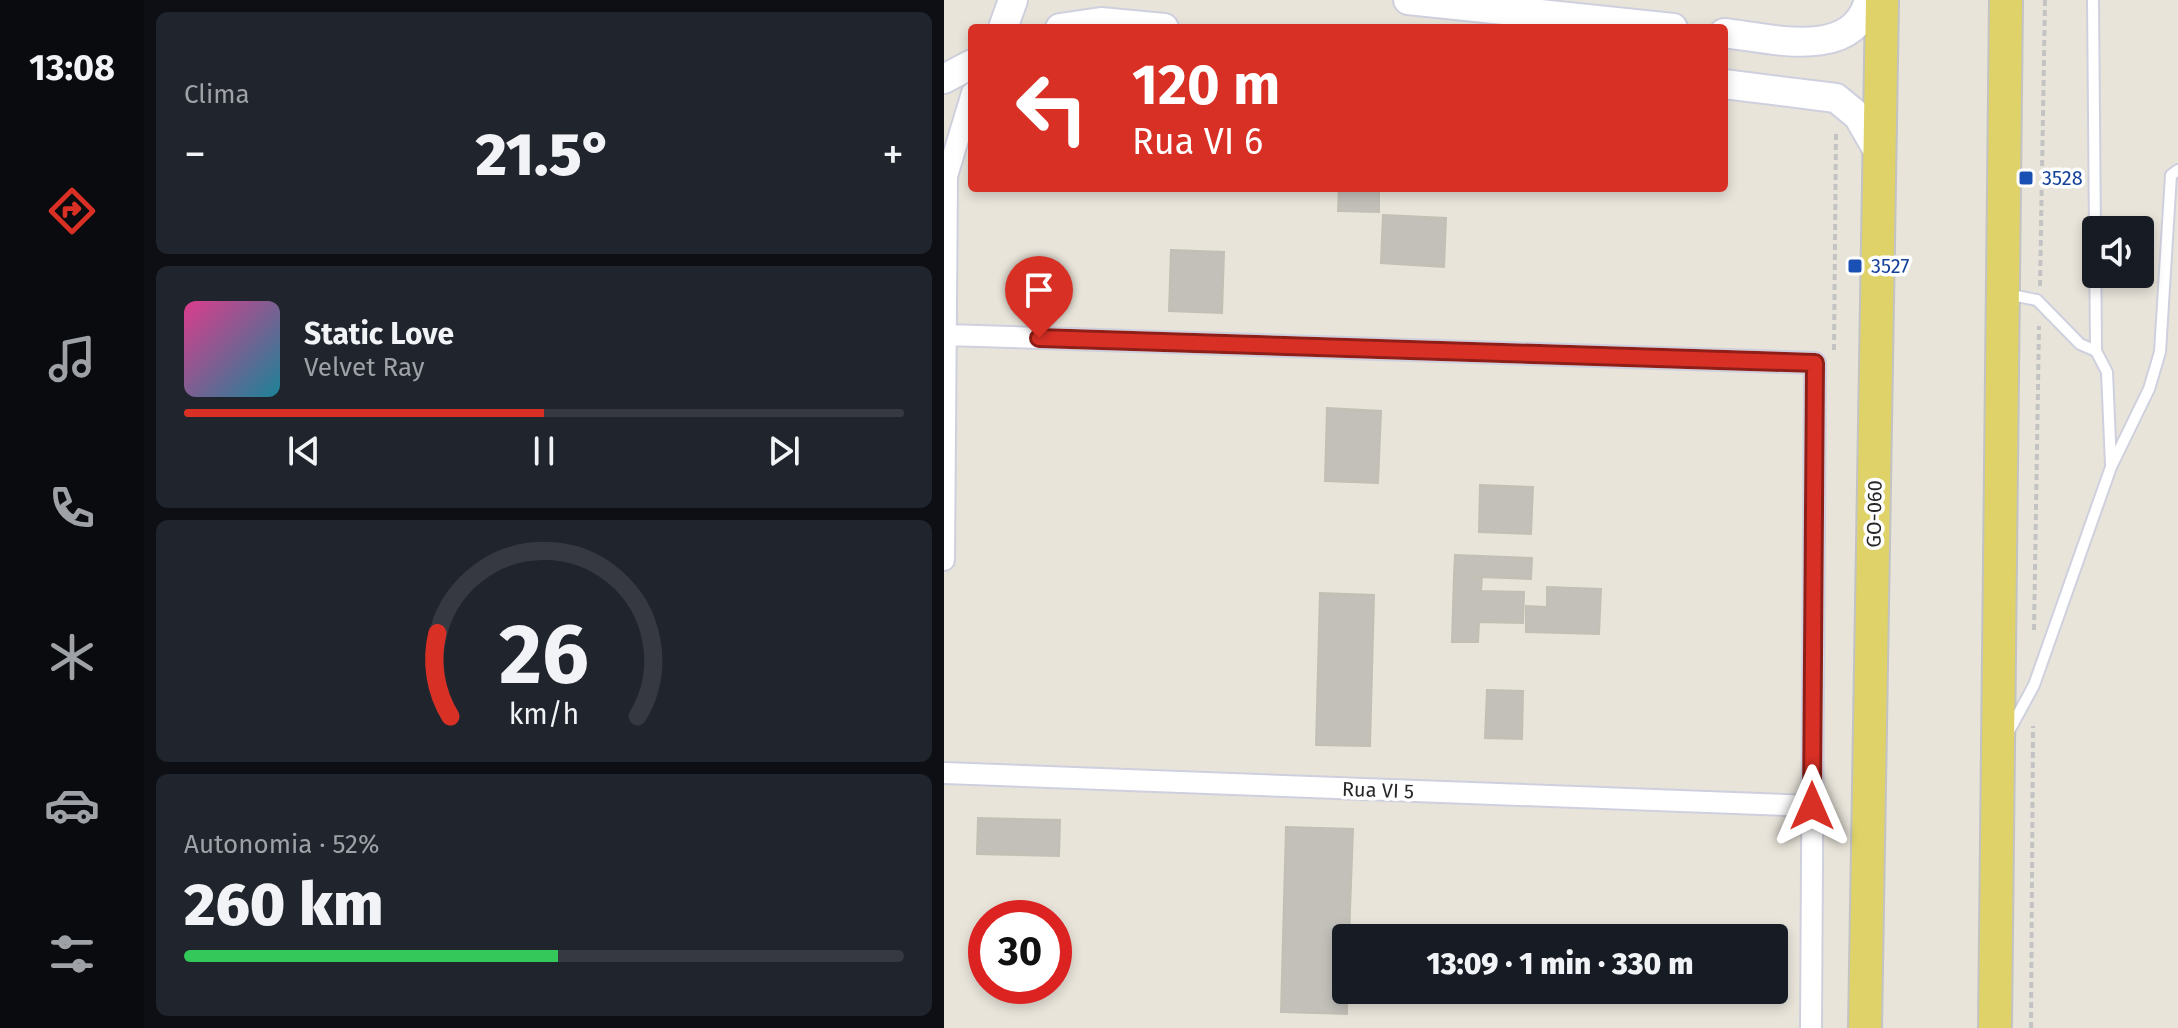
<!DOCTYPE html>
<html lang="pt">
<head>
<meta charset="utf-8">
<style>
	:root { --surface:#171b24; --page:#20242c; --text:#f1f3f6; --muted:#9ea1a6; --line:#363941; --accent:#d93025 }
	body { margin:0; font-family:"Fira Sans",sans-serif; background:var(--page); color:var(--text); height:100vh; display:flex; flex-direction:column; font-size:30px; white-space:nowrap }
	* { box-sizing:border-box; margin:0 }
	p { font-size:26px; color:var(--muted) }
	.icon { flex:none; width:44px; height:44px; fill:none; stroke:currentColor; stroke-width:2; stroke-linecap:round; stroke-linejoin:round }
	.map { position:relative; flex:1; overflow:hidden }
	.drawer { display:flex; flex-direction:column; gap:12px; padding:12px; background:#0d0f14; width:800px }
	.drawer>* { flex:none }
	.guide { position:absolute; left:24px; top:24px; width:760px; height:168px; border-radius:8px; box-shadow:0 4px 12px #0003; background:#d93025; color:#fff; overflow:hidden }
	.buttons { position:absolute; left:1138px; top:216px; display:grid; gap:16px }
	.buttons a { display:grid; place-items:center; width:72px; height:72px; border-radius:8px; background:var(--surface); box-shadow:0 4px 12px #0003; font-size:40px }
	.speed { position:absolute; left:24px; top:900px; display:flex; gap:16px; font-size:40px; font-weight:700; text-align:center }
	.speed>* { display:grid; place-content:center; width:104px; height:104px; border-radius:50%; background:var(--surface); box-shadow:0 4px 12px #0003; line-height:1 }
	.speed .limit { border:12px solid #d22; background:#fff; color:#111 }
	.pin { position:absolute; display:grid; place-items:center; width:68px; height:68px; color:#fff; margin:-82px -34px; border-radius:50% 50% 50% 0; rotate:-45deg; box-shadow:0 0 8px #0007 }
	.pin .icon { rotate:45deg }
	.me { position:absolute; width:88px; margin:-44px; rotate:0deg; stroke-linejoin:round; filter:drop-shadow(0 0 6px #0008) }
	.turn { display:flex; align-items:center; gap:28px; height:168px; padding:0 32px; font-size:36px }
	.turn .icon { width:104px; height:104px; stroke-width:2.5 }
	.turn b { display:block; font-size:56px; line-height:68px }
	.big { font-size:60px; font-weight:800; line-height:1.1 }
	.drawer .card { flex:1; display:flex; flex-direction:column; justify-content:center; gap:12px; min-width:0; padding:0 28px; border-radius:12px; background:var(--page) }
	.drawer .dial { align-items:center; gap:0 }
	.dial svg { height:208px; overflow:visible; fill:none; stroke:var(--line); stroke-width:7; stroke-linecap:round; text-anchor:middle }
	.dial text { fill:var(--text); stroke:none }
	.song { display:flex; align-items:center; gap:24px }
	.cover { width:96px; height:96px; border-radius:12px; background:linear-gradient(135deg,hsl(330 70% 55%),hsl(190 70% 35%)) }
	.played { height:8px; border-radius:4px; background:linear-gradient(90deg,var(--accent) 50%,var(--line) 50%) }
	.keys { display:flex; justify-content:space-around; direction:ltr }
	.heat { display:flex; justify-content:space-between; align-items:center; font-size:44px; direction:ltr }
	.charge { height:12px; border-radius:6px; background:linear-gradient(90deg,#34c759 52%,var(--line) 0) }
	.trip { position:absolute; left:388px; top:924px; width:456px; height:80px; border-radius:8px; background:var(--surface); box-shadow:0 4px 12px #0003; font-weight:800; line-height:80px; text-align:center }
	main { display:flex; flex:1; min-height:0 }
	.tabs { display:flex; flex-direction:column; width:144px; justify-content:space-around; align-items:center; background:#090b0e; color:var(--muted) }
	.tabs .icon { width:56px; height:56px }
	.tabs .current { color:var(--accent) }
	.tabs b { font-size:36px; color:var(--text) }
	.map>svg:first-child { display:block }
	.building { fill:#c3c0ba; stroke:#c2bfb4; stroke-width:2 }
	.lines { fill:none; stroke-linecap:round; stroke-linejoin:round }
	.service-casing { stroke:#cfd0de; stroke-width:14 }
	.minor-casing { stroke:#cfd0de; stroke-width:24 }
	.secondary-casing { stroke:#cfd0de; stroke-width:32 }
	.primary-casing { stroke:#c3c3c3; stroke-width:36 }
	.path { stroke:#c3c3c3; stroke-width:4; stroke-dasharray:6 4; stroke-linecap:butt }
	.service { stroke:#fff; stroke-width:10 }
	.minor { stroke:#fff; stroke-width:20 }
	.secondary { stroke:#fff; stroke-width:28 }
	.primary { stroke:#ded269; stroke-width:32 }
	.route-casing { stroke:#8d1f18; stroke-width:20 }
	.route { stroke:#d93025; stroke-width:14 }
	.transit-dot { fill:#1a4fb4; stroke:#fff; stroke-width:3 }
	.labels { text-anchor:middle; stroke-width:7; stroke-linejoin:round; paint-order:stroke }
	.transit-label { font-size:20px; fill:#164399; stroke:#fff; text-anchor:start }
	.street-label { font-size:20px; fill:#272727; stroke:#fff }
</style>
</head>
<body>
<main>
<nav class="tabs">
<b>13:08</b>
<svg class="icon current" aria-label="directions" viewBox="0 0 24 24"><path d="M12 3l9 9-9 9-9-9zM9 14v-3h6M13 9l2 2-2 2"/></svg>
<svg class="icon" aria-label="music" viewBox="0 0 24 24"><path d="M9 18V5l10-2v13"/><circle cx="6" cy="18" r="3"/><circle cx="16" cy="16" r="3"/></svg>
<svg class="icon" aria-label="phone" viewBox="0 0 24 24"><path d="M5 4h4l2 5-3 2q2 4 5 5l2-3 5 2v4C11 20 4 13 5 4z"/></svg>
<svg class="icon" aria-label="climate" viewBox="0 0 24 24"><path d="M12 3v18M4 7l16 10M4 17L20 7"/></svg>
<svg class="icon" aria-label="car" viewBox="0 0 24 24"><path d="M5 17H2v-5l4-1 3-4h7l3 4 3 1v5h-3M9 17h6M6 11h13"/><circle cx="7" cy="17" r="2"/><circle cx="17" cy="17" r="2"/></svg>
<svg class="icon" aria-label="filters" viewBox="0 0 24 24"><path d="M4 7h16M4 17h16"/><circle cx="9" cy="7" r="2"/><circle cx="15" cy="17" r="2"/></svg>
</nav>
<section class="drawer">
<div class="card"><p>Clima</p>
<div class="heat"><a>−</a><b class="big">21.5°</b><a>+</a></div>
</div>
<div class="card">
<div class="song"><i class="cover"></i><div><b>Static Love</b><p>Velvet Ray</p></div></div>
<div class="played"></div>
<div class="keys"><svg class="icon" aria-label="previous" viewBox="0 0 24 24"><path d="M18 5L8 12l10 7zM5 5v14"/></svg><svg class="icon" aria-label="pause" viewBox="0 0 24 24"><path d="M8 5v14M16 5v14"/></svg><svg class="icon" aria-label="next" viewBox="0 0 24 24"><path d="M6 5l10 7-10 7zM19 5v14"/></svg></div>
</div>
<div class="card dial"><svg viewBox="0 0 100 80">
<path d="M14 69A42 42 0 1 1 86 69"/>
<path d="M14 69A42 42 0 0 1 9 37" stroke="#d93025"/>
<text x="50" y="56" font-size="32" font-weight="700">26</text>
<text x="50" y="72" font-size="11">km/h</text>
</svg></div>
<div class="card"><p>Autonomia · 52%</p><b class="big">260 km</b><div class="charge"></div></div>
</section>
<div class="map">
<svg width="1234" height="1028" viewBox="0 0 1234 1028">
	<rect width="100%" height="100%" fill="#e8e4da"/>
	<path class="building" d="M395,188H435V212L394,211Z
		M439,215L502,218L500,267L437,263Z
		M227,250L280,252L278,313L225,311Z
		M383,408L437,411L434,483L381,481Z
		M536,485L589,487L587,534L535,532Z
		M511,555L588,558L587,579L510,576Z
		M510,576L538,577L537,591L580,592L579,623L535,622L534,642H508Z
		M603,587L657,589L655,634L582,632V606L603,607Z
		M376,593L430,595L426,746L372,745Z
		M543,690L579,691L578,739L541,738Z
		M34,818L116,820L115,856L33,854Z
		M342,827L409,829L405,938H402L403,1014L337,1012Z"/>
	<g class="lines">
		<g class="service-casing">
			<path id="service" d="M1149,0L1152,351L1163,372L1167,465
				M1062,294L1093,300L1136,344L1152,351
				M1064,733L1090,685L1167,467L1205,389L1216,352L1227,175L1234,170"/>
		</g>
		<g class="minor-casing">
			<path id="minor" d="M2,335L871,363L867,1028
				M0,560L3,176L28,93
				M0,773L868,806"/>
		</g>
		<g class="secondary-casing">
			<path id="secondary" d="M464,0L729,28
				M59,28L69,0
				M116,28L157,22L220,28
				M780,33C826,38 909,62 925,0
				M0,79L28,64
				M780,84L892,98L914,116L936,154"/>
		</g>
		<g class="primary-casing">
			<path id="primary" d="M921,1028L938,0
				M1051,1028L1062,0"/>
		</g>
		<path class="path" d="M1096,286L1101,0
			M890,350L892,130
			M1090,630L1095,326
			M1087,1028L1089,726"/>
		<use href="#service" class="service"/>
		<use href="#minor" class="minor"/>
		<use href="#secondary" class="secondary"/>
		<use href="#primary" class="primary"/>
	</g>
	<g class="lines">
		<g class="route-casing">
			<path id="route" d="M95,338L871,363L868,806"/>
		</g>
		<use href="#route" class="route"/>
	</g>
	<g class="transit-dot">
		<rect x="1074" y="170" width="16" height="16" rx="4"/>
		<rect x="903" y="258" width="16" height="16" rx="4"/>
	</g>
	<g class="labels">
		<g class="transit-label">
			<text x="1098" y="185">3528</text>
			<text x="927" y="273">3527</text>
		</g>
		<g class="street-label">
			<text transform="translate(930 514) rotate(-89)" y="7">GO-060</text>
			<text transform="translate(434 790) rotate(2)" y="7">Rua VI 5</text>
		</g>
	</g>
</svg>
<div class="buttons">
<a><svg class="icon" aria-label="sound" viewBox="0 0 24 24"><path d="M4 9h4l5-4v14l-5-4H4zM17 9q2 3 0 6"/></svg></a>
</div>
<div class="speed"><div class="limit">30</div></div>
<div class="pin" style="left:95px;top:338px;background:#d93025"><svg class="icon" aria-label="arrive" viewBox="0 0 24 24"><path d="M6 21V4h12l-3 4 3 4H6"/></svg></div>
<svg class="me" style="left:868px;top:806px" viewBox="-20 -20 40 40"><path d="M0-17L14 15 0 8-14 15z" fill="#d93025" stroke="#fff" stroke-width="4"/></svg>
<div class="trip">13:09 · 1 min · 330 m</div>
<div class="guide">
<div class="turn"><svg class="icon" aria-label="left" viewBox="0 0 24 24"><path d="M17 20v-9H6M10 6l-5 5 5 5"/></svg><div><b>120 m</b>Rua VI 6</div></div>
</div>
</div>
</main>
</body>
</html>
